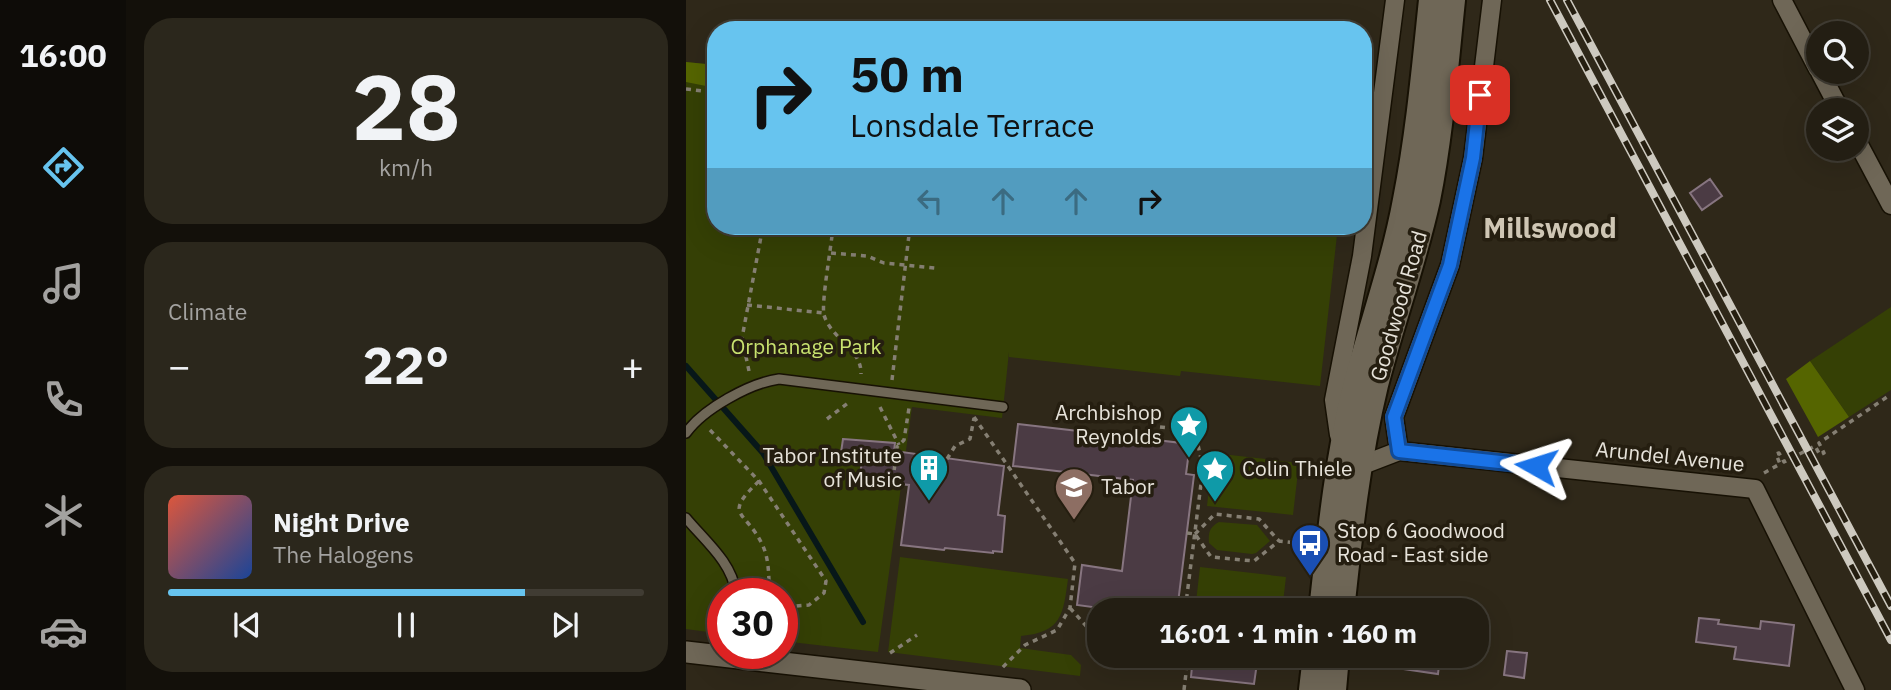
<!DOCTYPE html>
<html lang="en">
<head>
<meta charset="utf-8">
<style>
	:root { --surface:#231e13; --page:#2b271c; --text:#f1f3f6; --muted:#a3a2a0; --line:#403c33; --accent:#67c4ef }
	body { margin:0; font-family:"IBM Plex Sans",sans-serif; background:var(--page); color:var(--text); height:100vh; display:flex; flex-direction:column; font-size:26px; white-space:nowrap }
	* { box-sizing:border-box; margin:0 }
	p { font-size:23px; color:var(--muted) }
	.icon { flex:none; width:38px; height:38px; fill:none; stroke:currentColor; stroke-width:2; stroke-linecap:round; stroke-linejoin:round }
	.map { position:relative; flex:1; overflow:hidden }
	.details { display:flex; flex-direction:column; gap:18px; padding:18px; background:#13100a; width:560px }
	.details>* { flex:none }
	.hud { position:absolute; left:21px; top:21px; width:665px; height:214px; border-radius:28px; box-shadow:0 7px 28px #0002,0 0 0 2px var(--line); background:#67c4ef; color:#111; overflow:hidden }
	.fabs { position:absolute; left:1120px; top:21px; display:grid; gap:14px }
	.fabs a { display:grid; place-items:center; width:63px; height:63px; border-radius:50%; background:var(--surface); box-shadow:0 7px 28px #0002,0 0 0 2px var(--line); font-size:35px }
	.speed { position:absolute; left:21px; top:578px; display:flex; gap:14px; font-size:35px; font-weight:700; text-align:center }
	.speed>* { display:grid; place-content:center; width:91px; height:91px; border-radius:50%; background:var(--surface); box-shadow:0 7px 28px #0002,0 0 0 2px var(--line); line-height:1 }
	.speed .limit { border:10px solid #d22; background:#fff; color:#111 }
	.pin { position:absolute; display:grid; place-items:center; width:60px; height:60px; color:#fff; margin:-30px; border-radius:14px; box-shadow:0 4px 10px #0006 }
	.me { position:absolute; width:77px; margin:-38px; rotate:276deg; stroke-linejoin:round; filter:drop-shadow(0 0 5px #0008) }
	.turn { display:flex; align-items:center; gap:24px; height:147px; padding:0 28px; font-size:32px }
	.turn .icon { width:91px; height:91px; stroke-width:2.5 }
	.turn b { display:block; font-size:49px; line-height:60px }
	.lanes { display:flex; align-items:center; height:66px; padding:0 28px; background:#0003; justify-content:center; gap:35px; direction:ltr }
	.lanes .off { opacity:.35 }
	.big { font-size:52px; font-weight:700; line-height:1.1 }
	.details .card { flex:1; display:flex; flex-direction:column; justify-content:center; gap:10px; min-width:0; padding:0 24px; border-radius:28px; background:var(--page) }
	.details .dial { align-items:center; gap:0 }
	.dial b { font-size:91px; line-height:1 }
	.song { display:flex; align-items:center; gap:21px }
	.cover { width:84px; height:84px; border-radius:10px; background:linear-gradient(135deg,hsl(10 70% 55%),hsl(220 70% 35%)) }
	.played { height:7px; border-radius:4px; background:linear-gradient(90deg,var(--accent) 75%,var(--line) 75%) }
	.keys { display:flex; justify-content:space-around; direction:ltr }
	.heat { display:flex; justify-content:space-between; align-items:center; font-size:38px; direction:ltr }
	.trip { position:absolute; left:401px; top:598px; width:402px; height:70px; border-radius:28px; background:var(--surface); box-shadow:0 7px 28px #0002,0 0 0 2px var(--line); font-weight:700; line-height:70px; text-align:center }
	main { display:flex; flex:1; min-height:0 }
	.dock { display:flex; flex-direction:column; width:126px; justify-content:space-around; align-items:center; background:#0e0c08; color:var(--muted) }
	.dock .icon { width:49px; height:49px }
	.dock .current { color:var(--accent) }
	.dock b { font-size:32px; color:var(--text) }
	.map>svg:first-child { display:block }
	.green { fill:#354005 }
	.forest { fill:#556500 }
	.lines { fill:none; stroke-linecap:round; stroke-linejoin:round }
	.stream { stroke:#071719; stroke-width:6 }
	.building { fill:#4b3b44; stroke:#877580; stroke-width:2 }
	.service-casing { stroke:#171104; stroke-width:12 }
	.minor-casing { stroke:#171104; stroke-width:21 }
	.tertiary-casing { stroke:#171104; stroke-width:24 }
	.secondary-casing { stroke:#171104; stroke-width:28 }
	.path { stroke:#857f73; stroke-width:3.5; stroke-dasharray:5 5; stroke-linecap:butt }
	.service { stroke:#6f6757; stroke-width:9 }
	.minor { stroke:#6f6757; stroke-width:18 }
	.tertiary { stroke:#6f6757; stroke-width:21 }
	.secondary { stroke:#6f6757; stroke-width:24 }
	.rail-casing { stroke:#cdc9bf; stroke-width:8 }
	.rail { stroke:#251e10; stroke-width:5; stroke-dasharray:16; stroke-linecap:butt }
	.route-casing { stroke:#114b97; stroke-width:18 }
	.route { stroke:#1a73e8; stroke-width:12 }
	.labels { text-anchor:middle; stroke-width:7; stroke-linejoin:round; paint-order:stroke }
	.street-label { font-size:21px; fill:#e7e3da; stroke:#251e10 }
	.park-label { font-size:21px; fill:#c8e26f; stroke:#251e10 }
	.poi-label { font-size:21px; fill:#e7e3da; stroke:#251e10; text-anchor:start }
	.district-label { font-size:28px; font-weight:bold; fill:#cfc6b4; stroke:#251e10 }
</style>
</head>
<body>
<main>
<nav class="dock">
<b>16:00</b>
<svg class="icon current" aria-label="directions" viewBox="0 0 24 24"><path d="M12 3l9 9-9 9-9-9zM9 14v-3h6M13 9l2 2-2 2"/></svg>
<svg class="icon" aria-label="music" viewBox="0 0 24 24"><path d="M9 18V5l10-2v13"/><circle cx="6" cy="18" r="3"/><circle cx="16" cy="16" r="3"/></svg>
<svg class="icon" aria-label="phone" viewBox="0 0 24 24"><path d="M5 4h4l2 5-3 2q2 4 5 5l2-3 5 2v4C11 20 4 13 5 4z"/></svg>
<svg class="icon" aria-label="climate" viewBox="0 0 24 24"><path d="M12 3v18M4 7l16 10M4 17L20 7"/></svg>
<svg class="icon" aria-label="car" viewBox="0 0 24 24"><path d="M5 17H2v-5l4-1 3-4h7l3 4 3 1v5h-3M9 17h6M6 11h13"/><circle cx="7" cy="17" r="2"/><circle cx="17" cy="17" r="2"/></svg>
</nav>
<section class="details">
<div class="card dial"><b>28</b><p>km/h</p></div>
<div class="card"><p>Climate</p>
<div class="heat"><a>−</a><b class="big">22°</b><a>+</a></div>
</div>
<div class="card">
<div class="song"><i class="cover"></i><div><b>Night Drive</b><p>The Halogens</p></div></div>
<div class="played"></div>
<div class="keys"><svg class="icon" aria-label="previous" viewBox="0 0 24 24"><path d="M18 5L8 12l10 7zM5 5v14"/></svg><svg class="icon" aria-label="pause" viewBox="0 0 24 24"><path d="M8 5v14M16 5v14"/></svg><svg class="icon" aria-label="next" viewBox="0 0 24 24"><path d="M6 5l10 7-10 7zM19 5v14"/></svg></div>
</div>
</section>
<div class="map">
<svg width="1205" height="690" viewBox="0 0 1205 690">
	<rect width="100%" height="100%" fill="#2f2819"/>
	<path class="green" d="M0,62L30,65V226H652L634,386L495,371L494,376L323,357V352L316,418L226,407L192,652L96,641V593H37V634L0,629Z
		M1205,307V390L1163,417L1124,361Z
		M527,453L613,463L607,515L521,506Z
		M533,522L571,525L584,541L570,553L566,554L531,550L523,543C522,532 524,527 533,522Z
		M214,557L382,579C377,615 376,632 335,636L334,648L385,655L395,665L394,676L202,652Z
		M514,567L600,577L596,611H509Z"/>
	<path class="forest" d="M0,62L30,65V88L0,82Z
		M1124,361L1163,417L1132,437L1100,379Z"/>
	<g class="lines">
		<path class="stream" d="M0,366L77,453L177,622"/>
	</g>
	<path class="building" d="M1024,179L1036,196L1016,210L1004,193Z
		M332,424L504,444L500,474L508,475L491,611H436L391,605L396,565L436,571L447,480L327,466Z
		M157,439L209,443L208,451L318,466L312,515L319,516L316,552L307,551V553L259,548L258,550L215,545L223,485L173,480L176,462L154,459Z
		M1013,618L1033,620L1032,624L1074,629L1075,621L1108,625L1103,666L1048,659L1050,647L1010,642Z
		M821,651L841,653L838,678L818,675Z
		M507,656H572L568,684L505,677Z
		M704,656H754L752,674L703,667Z"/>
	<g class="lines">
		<g class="service-casing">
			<path id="service" d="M0,433C17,409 64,383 93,379L317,407
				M0,518C19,541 46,562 50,593"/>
		</g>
		<g class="minor-casing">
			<path id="minor" d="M1096,0L1132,69
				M1134,72L1154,110
				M1171,141L1205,205
				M653,435L648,400L676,256L709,0
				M713,451L708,417L764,265L787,158L806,0
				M674,466L713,451L1069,489L1169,690"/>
		</g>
		<g class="tertiary-casing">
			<path id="tertiary" d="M0,652L334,690"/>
		</g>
		<g class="secondary-casing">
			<path id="secondary" d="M635,611C643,539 650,465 667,395C683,330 707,266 719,200C732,134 738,67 745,0
				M656,611C664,535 672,459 690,385C706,323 728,263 742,200C755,135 760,67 767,0
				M625,690L629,656
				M648,690L651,656"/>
		</g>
		<path class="path" d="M0,89L17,91L30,97
			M147,226C146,243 135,302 138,315C145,339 176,349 175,374
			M145,253L181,256L198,263L249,268
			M61,305L138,313
			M63,371L56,338L77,226
			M206,380L224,226
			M194,407L213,445
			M288,417L389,563L384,608L371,630L339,645L316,668
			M141,419L162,403
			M474,427L509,431L517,468L499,611
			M24,430L73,481L140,581L138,593L123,605L96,607
			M261,459L269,446L284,439L288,418
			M1078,473L1094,464L1090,454L1093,453L1098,462L1129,446L1134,455L1138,453L1133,443L1204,395
			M207,480L211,447L218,440L223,408
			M73,481C36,517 59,509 76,544C84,560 82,577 84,593
			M501,533L509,534L525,557L568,561L593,541L619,544
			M509,534L529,514L573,519L593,541
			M384,608L401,627L413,629
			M204,653L231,635
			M498,690L502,656"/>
		<use href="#service" class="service"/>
		<use href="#minor" class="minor"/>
		<use href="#tertiary" class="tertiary"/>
		<use href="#secondary" class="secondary"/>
		<g class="rail-casing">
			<path id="rail" d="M864,0L1205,640
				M881,0L1205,606"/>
		</g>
		<use href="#rail" class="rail"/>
	</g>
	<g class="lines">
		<g class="route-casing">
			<path id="route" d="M794,95L787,158L764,265L708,417L713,451L850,466"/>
		</g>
		<use href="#route" class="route"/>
	</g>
	<defs>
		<g id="sight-pin" transform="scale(2.0125)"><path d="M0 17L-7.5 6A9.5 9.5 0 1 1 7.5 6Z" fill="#0f9aa8" stroke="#251e10"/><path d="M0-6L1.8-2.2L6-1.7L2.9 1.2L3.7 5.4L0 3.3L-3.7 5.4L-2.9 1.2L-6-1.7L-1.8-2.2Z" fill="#fff"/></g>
		<g id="building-pin" transform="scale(2.0125)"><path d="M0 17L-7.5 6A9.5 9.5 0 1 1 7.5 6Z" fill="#0f9aa8" stroke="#251e10"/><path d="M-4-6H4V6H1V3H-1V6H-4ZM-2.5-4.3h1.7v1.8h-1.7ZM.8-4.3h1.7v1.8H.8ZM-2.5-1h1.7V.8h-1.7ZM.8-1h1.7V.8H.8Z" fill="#fff"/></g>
		<g id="university-pin" transform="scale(2.0125)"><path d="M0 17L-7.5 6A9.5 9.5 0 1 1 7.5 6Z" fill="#8d6e63" stroke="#251e10"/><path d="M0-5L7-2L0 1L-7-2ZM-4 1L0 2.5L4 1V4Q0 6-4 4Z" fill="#fff"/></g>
		<g id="bus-pin" transform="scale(2.0125)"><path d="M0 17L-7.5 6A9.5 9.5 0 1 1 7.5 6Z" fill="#1a4fb4" stroke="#251e10"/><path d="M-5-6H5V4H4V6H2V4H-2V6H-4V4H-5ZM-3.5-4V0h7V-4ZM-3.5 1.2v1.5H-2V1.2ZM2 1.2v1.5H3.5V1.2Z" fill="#fff"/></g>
	</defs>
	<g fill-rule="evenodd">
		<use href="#sight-pin" x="503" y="425"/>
		<use href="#building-pin" x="243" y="468"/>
		<use href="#sight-pin" x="529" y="469"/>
		<use href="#university-pin" x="388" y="487"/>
		<use href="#bus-pin" x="624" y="543"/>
	</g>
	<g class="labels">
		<g class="street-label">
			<text transform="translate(713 306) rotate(-74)" y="7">Goodwood Road</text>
			<text transform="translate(984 457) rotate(6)" y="7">Arundel Avenue</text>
		</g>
		<g class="park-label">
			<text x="120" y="354">Orphanage Park</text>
		</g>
		<g class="poi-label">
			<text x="476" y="420" text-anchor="end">Archbishop<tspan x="476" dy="24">Reynolds</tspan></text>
			<text x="216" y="463" text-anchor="end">Tabor Institute<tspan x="216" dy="24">of Music</tspan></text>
			<text x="556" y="476">Colin Thiele</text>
			<text x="415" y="494">Tabor</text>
			<text x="651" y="538">Stop 6 Goodwood<tspan x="651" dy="24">Road - East side</tspan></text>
		</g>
		<g class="district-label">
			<text x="864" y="238">Millswood</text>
		</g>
	</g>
</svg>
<div class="fabs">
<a><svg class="icon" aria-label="search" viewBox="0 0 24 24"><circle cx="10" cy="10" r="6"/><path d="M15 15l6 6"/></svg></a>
<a><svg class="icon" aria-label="layers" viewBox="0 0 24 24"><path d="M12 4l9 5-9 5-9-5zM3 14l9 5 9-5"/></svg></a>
</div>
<div class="speed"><div class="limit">30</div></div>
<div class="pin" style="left:794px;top:95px;background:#d93025"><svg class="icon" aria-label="arrive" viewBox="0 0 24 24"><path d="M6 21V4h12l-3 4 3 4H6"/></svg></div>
<svg class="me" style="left:850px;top:466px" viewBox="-20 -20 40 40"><path d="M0-17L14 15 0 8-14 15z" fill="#1a73e8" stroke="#fff" stroke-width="4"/></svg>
<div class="trip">16:01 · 1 min · 160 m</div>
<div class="hud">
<div class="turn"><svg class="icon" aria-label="right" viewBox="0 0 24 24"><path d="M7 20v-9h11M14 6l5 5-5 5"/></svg><div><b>50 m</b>Lonsdale Terrace</div></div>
<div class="lanes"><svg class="icon off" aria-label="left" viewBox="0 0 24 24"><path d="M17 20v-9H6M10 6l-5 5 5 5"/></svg><svg class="icon off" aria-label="ahead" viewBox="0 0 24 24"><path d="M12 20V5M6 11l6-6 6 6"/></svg><svg class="icon off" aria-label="ahead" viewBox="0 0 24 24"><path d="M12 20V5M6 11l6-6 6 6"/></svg><svg class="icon" aria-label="right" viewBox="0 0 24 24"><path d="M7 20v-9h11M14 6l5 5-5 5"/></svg></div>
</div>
</div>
</main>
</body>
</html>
